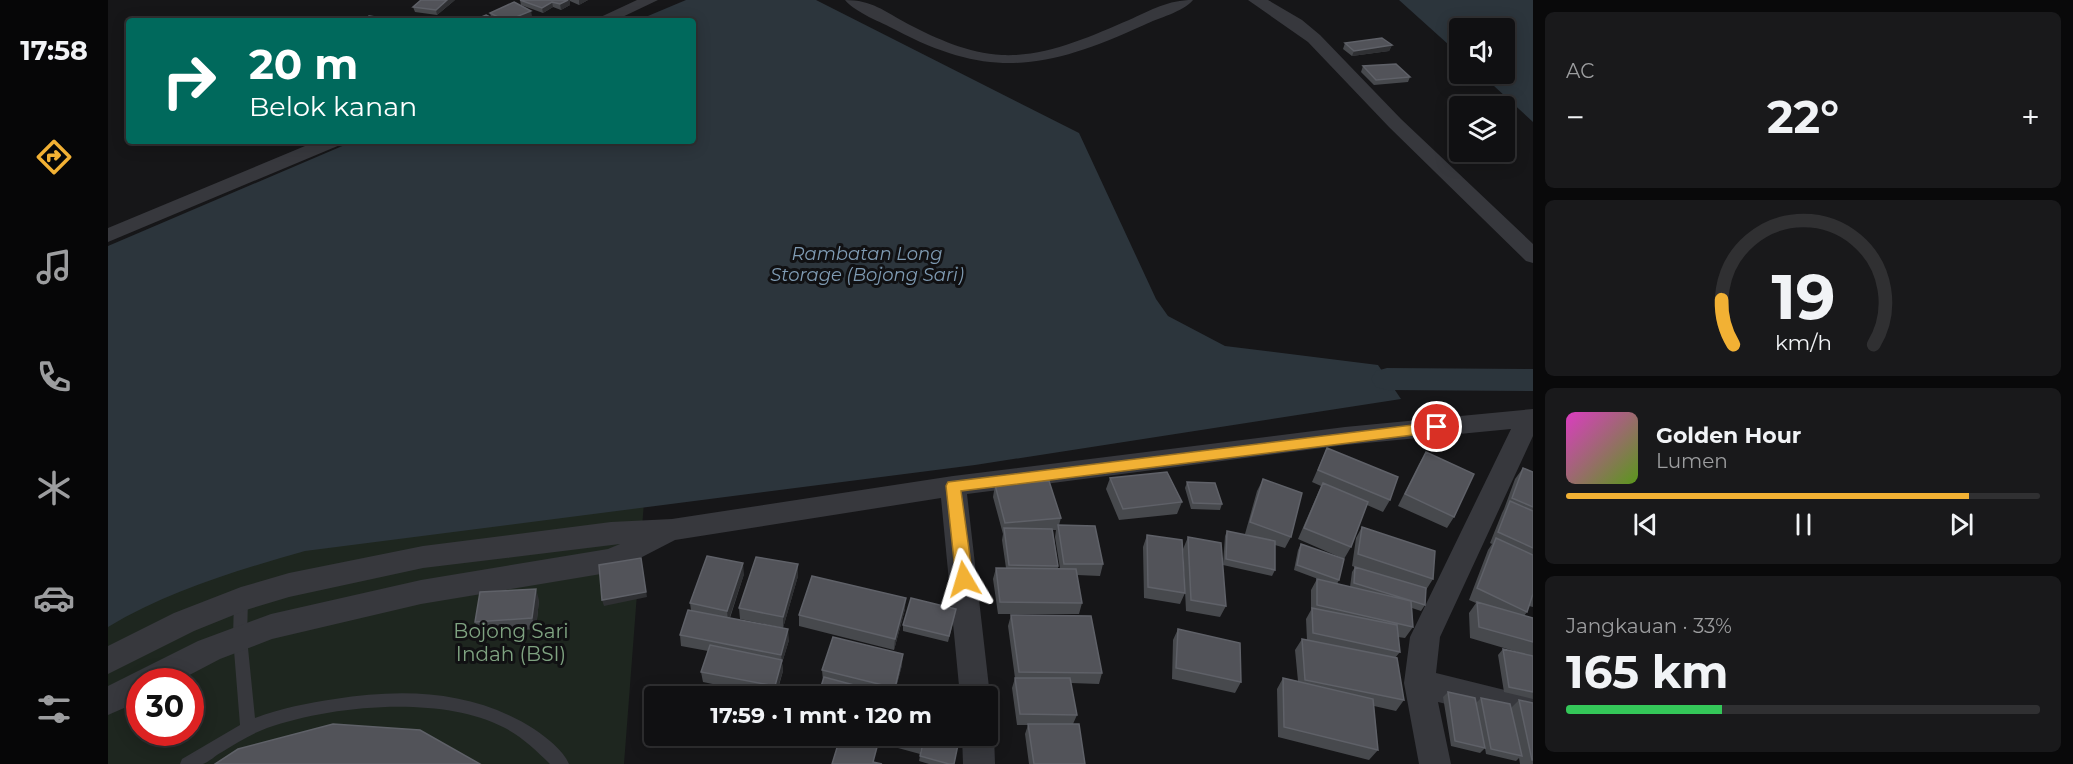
<!DOCTYPE html>
<html lang="id">
<head>
<meta charset="utf-8">
<style>
	:root { --surface:#101012; --page:#19191b; --text:#f1f3f6; --muted:#9c9d9f; --line:#303032; --accent:#f2b134 }
	body { margin:0; font-family:Montserrat,sans-serif; background:var(--page); color:var(--text); height:100vh; display:flex; flex-direction:column; font-size:22px; white-space:nowrap }
	* { box-sizing:border-box; margin:0 }
	p { font-size:20px; color:var(--muted) }
	.icon { flex:none; width:33px; height:33px; fill:none; stroke:currentColor; stroke-width:2; stroke-linecap:round; stroke-linejoin:round }
	.map { position:relative; flex:1; overflow:hidden }
	.sheet { display:flex; flex-direction:column; gap:12px; padding:12px; background:#09090a; width:540px }
	.sheet>* { flex:none }
	.hud { position:absolute; left:18px; top:18px; width:570px; height:126px; border-radius:6px; box-shadow:0 3px 15px #0003,0 0 0 2px var(--line); background:#00695c; color:#fff; overflow:hidden }
	.controls { position:absolute; left:1341px; top:18px; display:grid; gap:12px }
	.controls a { display:grid; place-items:center; width:66px; height:66px; border-radius:6px; background:var(--surface); box-shadow:0 3px 15px #0003,0 0 0 2px var(--line); font-size:30px }
	.speed { position:absolute; left:18px; top:668px; display:flex; gap:12px; font-size:30px; font-weight:700; text-align:center }
	.speed>* { display:grid; place-content:center; width:78px; height:78px; border-radius:50%; background:var(--surface); box-shadow:0 3px 15px #0003,0 0 0 2px var(--line); line-height:1 }
	.speed .limit { border:9px solid #d22; background:#fff; color:#111 }
	.pin { position:absolute; display:grid; place-items:center; width:51px; height:51px; color:#fff; margin:-26px; border:3px solid #fff; border-radius:50%; box-shadow:0 2px 6px #0007 }
	.me { position:absolute; width:66px; margin:-33px; rotate:353deg; stroke-linejoin:round; filter:drop-shadow(0 0 4px #0008) }
	.turn { display:flex; align-items:center; gap:21px; height:126px; padding:0 24px; font-size:27px }
	.turn .icon { width:78px; height:78px; stroke-width:2.5 }
	.turn b { display:block; font-size:42px; line-height:51px }
	.big { font-size:45px; font-weight:700; line-height:1.1 }
	.sheet .widget { flex:1; display:flex; flex-direction:column; justify-content:center; gap:9px; min-width:0; padding:0 21px; border-radius:9px; background:var(--page) }
	.sheet .dial { align-items:center; gap:0 }
	.dial svg { height:156px; overflow:visible; fill:none; stroke:var(--line); stroke-width:7; stroke-linecap:round; text-anchor:middle }
	.dial text { fill:var(--text); stroke:none }
	.song { display:flex; align-items:center; gap:18px }
	.cover { width:72px; height:72px; border-radius:9px; background:linear-gradient(135deg,hsl(310 70% 55%),hsl(90 70% 35%)) }
	.played { height:6px; border-radius:3px; background:linear-gradient(90deg,var(--accent) 85%,var(--line) 85%) }
	.keys { display:flex; justify-content:space-around; direction:ltr }
	.heat { display:flex; justify-content:space-between; align-items:center; font-size:33px; direction:ltr }
	.charge { height:9px; border-radius:4px; background:linear-gradient(90deg,#34c759 33%,var(--line) 0) }
	.trip { position:absolute; left:536px; top:686px; width:354px; height:60px; border-radius:6px; background:var(--surface); box-shadow:0 3px 15px #0003,0 0 0 2px var(--line); font-weight:700; line-height:60px; text-align:center }
	main { display:flex; flex:1; min-height:0 }
	.tabs { display:flex; flex-direction:column; width:108px; justify-content:space-around; align-items:center; background:#060607; color:var(--muted) }
	.tabs .icon { width:42px; height:42px }
	.tabs .current { color:var(--accent) }
	.tabs b { font-size:27px; color:var(--text) }
	.map>svg:first-child { display:block }
	.green { fill:#1e261f; fill-rule:evenodd }
	.water { fill:#2c353c }
	.lines { fill:none; stroke-linecap:round; stroke-linejoin:round }
	.canal { fill:#2c353c; fill-rule:evenodd }
	.lane { fill:#37383d; fill-rule:evenodd }
	.street { fill:#37383d; fill-rule:evenodd }
	.wall { fill:#47494d; fill-rule:evenodd }
	.shaded-wall { fill:#2f3033 }
	.building { fill:#525359; stroke:#5f6168; stroke-width:1.5 }
	.route { fill:#f2b134; stroke:#9d7322; stroke-width:1.5 }
	.labels { text-anchor:middle; stroke-width:6; stroke-linejoin:round; paint-order:stroke }
	.water-label { font-size:18px; font-style:italic; fill:#7f9bb3; stroke:#111113 }
	.near-park-label { font-size:20px; fill:#7fa381; stroke:#111113 }
</style>
</head>
<body>
<main>
<nav class="tabs">
<b>17:58</b>
<svg class="icon current" aria-label="directions" viewBox="0 0 24 24"><path d="M12 3l9 9-9 9-9-9zM9 14v-3h6M13 9l2 2-2 2"/></svg>
<svg class="icon" aria-label="music" viewBox="0 0 24 24"><path d="M9 18V5l10-2v13"/><circle cx="6" cy="18" r="3"/><circle cx="16" cy="16" r="3"/></svg>
<svg class="icon" aria-label="phone" viewBox="0 0 24 24"><path d="M5 4h4l2 5-3 2q2 4 5 5l2-3 5 2v4C11 20 4 13 5 4z"/></svg>
<svg class="icon" aria-label="climate" viewBox="0 0 24 24"><path d="M12 3v18M4 7l16 10M4 17L20 7"/></svg>
<svg class="icon" aria-label="car" viewBox="0 0 24 24"><path d="M5 17H2v-5l4-1 3-4h7l3 4 3 1v5h-3M9 17h6M6 11h13"/><circle cx="7" cy="17" r="2"/><circle cx="17" cy="17" r="2"/></svg>
<svg class="icon" aria-label="filters" viewBox="0 0 24 24"><path d="M4 7h16M4 17h16"/><circle cx="9" cy="7" r="2"/><circle cx="15" cy="17" r="2"/></svg>
</nav>
<div class="map">
<svg width="1425" height="764" viewBox="0 0 1425 764">
	<rect width="100%" height="100%" fill="#161618"/>
	<path class="green" d="M536,502L516,764H0V619L108,574L191,550ZM32,681H82V732H32Z"/>
	<path class="water" d="M578,0H708L971,133L1048,299L1060,316L1117,346L1270,365L1293,399L867,465L197,551C130,570 60,591 0,627V246L246,141H585V21H528Z
		M1291,0H1425V122L1373,74H1396V28H1352L1351,54Z"/>
	<g class="lines">
		<path class="canal" d="M1279,368L1425,369V391L1279,390L1268,387L1263,379L1268,371Z"/>
		<path class="lane" d="M133,593L138,595L140,599L139,638L147,718C173,708 200,703 227,699C296,688 365,690 426,729C438,737 455,750 461,764H442C428,750 413,736 395,727C333,695 224,705 159,728C143,734 128,743 114,752C108,755 101,762 95,764C88,764 79,764 72,764L74,759L132,725L125,638L126,599L128,595Z"/>
		<path class="street" d="M529,0H550L506,21H484Z
			M737,0C764,0 776,11 800,24C829,39 860,53 894,55C938,57 981,37 1021,20C1043,10 1060,0 1085,0C1075,12 1050,18 1036,25C941,68 884,81 788,30C773,22 748,13 737,0Z
			M1140,0H1160L1194,20L1212,35L1293,119L1425,244V263L1418,261L1281,127L1200,42Z
			M209,141H234L232,145L0,242V228Z
			M1425,409V436L1332,637L1328,673L1425,697V725L1330,702L1343,764H1311L1296,683L1302,637L1403,429L1237,445L859,494L882,696L879,704V696H852L833,498L567,540L505,572L313,604L164,639L112,659L70,681H32V701L0,715V686L90,641L163,614L313,580L500,549L512,544L315,568L181,597L138,610L86,631L0,674V646L66,613L133,587L181,573L315,546L503,522L564,519L845,476L1237,427Z
			M879,724L886,735L887,764H855L854,735H879Z"/>
	</g>
	<path class="wall" d="M347,0L329,15L307,12L305,7Z
		M412,0H480L471,5L462,1V5L453,10L445,7L435,13L413,5Z
		M382,13L424,16L412,21H364L383,17Z
		M1237,43L1284,45L1281,51L1244,56L1235,49Z
		M1255,66L1302,77L1300,82L1266,85L1253,72Z
		M1219,448L1282,500L1275,512L1259,505L1243,547L1236,559L1190,539L1213,486L1204,482Z
		M1318,452L1346,517L1339,528L1290,506L1311,464Z
		M1415,468L1425,472V607L1421,606L1419,612L1416,616L1425,618V699L1396,692L1390,655L1395,649L1423,656L1362,638L1361,613L1368,603L1361,600L1380,550L1384,544L1382,543L1394,513L1396,509L1407,479Z
		M1002,478L1074,502L1069,514L1011,520L998,489Z
		M1155,479L1183,537L1177,548L1167,545V570L1164,576L1115,565L1117,536L1119,531L1143,536L1137,534L1149,491Z
		M1079,482L1114,504L1112,510L1083,509L1077,488Z
		M887,485L953,518L951,525L995,564L992,576L969,575L974,603L971,614H890L885,579L888,568H898L894,540L895,534L885,497ZM945,530H948L947,537L952,568H950V566Z
		M1254,527L1325,579L1318,590L1317,605L1313,611L1304,608L1305,627L1297,638L1290,637L1292,652L1287,658L1296,700L1288,711L1266,706L1270,750L1261,760L1170,737L1169,689L1175,678L1190,681L1187,650L1194,639L1199,640L1198,619L1203,610V590L1209,579H1210L1186,570L1190,550L1193,544L1231,580L1229,584L1242,587L1244,572L1247,567L1244,566L1248,538Z
		M1039,535L1077,593L1072,604L1036,598L1035,547Z
		M1080,537L1118,606L1112,617L1078,611L1075,549Z
		M636,574L622,618L681,640L674,663L675,671L668,696H662L595,682L593,672L600,651L573,646L572,635L583,610L582,603Z
		M690,576L675,628L632,619L631,608Z
		M431,600L428,629L371,633L367,622Z
		M797,609L786,650L691,626V615Z
		M847,615L840,642L795,631V625Z
		M903,615L994,673L991,684L963,683L969,715L965,724L977,764H921L917,734L920,725H909L904,688L907,678L900,626Z
		M1070,629L1133,682L1127,693L1064,679L1065,640Z
		M794,665L786,695L768,694L761,693V696H710L715,681L714,670Z
		M1340,692L1368,703L1373,698L1403,708L1411,700L1425,703V764H1412L1411,758L1408,761L1378,754L1377,748L1372,753L1343,746L1335,697Z
		M741,735H751L750,738Z
		M757,735H816L812,754L757,739Z
		M812,756L846,764H821L811,761Z"/>
	<path class="shaded-wall" d="M339,0H347L329,15L328,10Z
		M460,0H462V5L453,10L452,4Z
		M471,0H480L471,5Z
		M444,2L445,7L435,13L434,8Z
		M423,11L424,16L412,21H398Z
		M1284,45L1281,51L1244,56L1246,51Z
		M534,563L539,597L496,606L494,600Z
		M635,563L636,574L620,622L619,611Z
		M690,564V576L675,628V617Z
		M428,589L431,600L428,629L424,618Z
		M798,598L797,609L786,650L787,639Z
		M680,629L681,640L674,663L675,671L667,696V686L674,662L673,655Z
		M795,654L794,665L786,696L787,688Z"/>
	<path class="building" d="M313,0H339L328,10L305,7Z
		M412,0H460L452,4L444,2L434,8Z
		M406,2L423,11L398,21L382,13Z
		M378,15L390,21H364Z
		M261,16L281,19L279,21H254Z
		M285,18L304,21H281Z
		M1274,38L1284,45L1246,51L1237,43Z
		M1288,64L1302,77L1268,80L1255,66Z
		M1219,448L1290,477L1282,500L1210,470Z
		M1318,452L1366,474L1346,517L1297,494Z
		M1415,468L1425,472V507L1404,498Z
		M1059,472L1074,502L1015,509L1002,478Z
		M1155,479L1194,493L1183,537L1142,522Z
		M941,481L953,518L897,523L887,485Z
		M1079,482L1107,483L1114,504L1085,503Z
		M1215,483L1260,502L1243,547L1196,528Z
		M1402,501L1425,511V548L1390,532Z
		M950,525L987,526L995,564H956Z
		M1254,527L1327,551L1325,579L1250,554Z
		M896,528L944,529L950,566L901,565Z
		M1119,531L1167,541V570L1118,559Z
		M1039,535L1074,540L1077,593L1040,587Z
		M1080,537L1113,543L1118,606L1083,600Z
		M1388,538L1425,555V594L1419,612L1369,588Z
		M1193,544L1236,559L1231,580L1189,565Z
		M599,556L635,563L619,611L582,603Z
		M648,557L690,564L675,617L631,608Z
		M533,558L538,592L494,600L491,565Z
		M1247,567L1318,588L1317,605L1246,583Z
		M888,568L968,569L974,603L892,602Z
		M704,576L798,598L787,639L691,615Z
		M1209,579L1303,601L1305,627L1209,605Z
		M428,589L424,618L367,622L372,592Z
		M803,598L848,609L841,636L795,625Z
		M1369,602L1425,618V642L1371,627Z
		M1204,608L1289,625L1292,652L1205,633Z
		M580,610L680,629L673,655L572,635Z
		M903,615L983,616L994,673L911,672Z
		M1070,629L1132,643L1133,682L1068,668Z
		M725,637L795,654L787,688L714,670Z
		M1194,639L1289,658L1296,700L1197,680Z
		M602,645L674,660L667,686L593,672Z
		M1395,649L1425,656V692L1401,687Z
		M716,677L761,689L759,696H710Z
		M907,678H962L969,715L912,714Z
		M1175,678L1265,699L1270,750L1176,727Z
		M769,690L791,696H767Z
		M1340,692L1367,698L1377,748L1347,741Z
		M1373,698L1402,704L1414,756L1383,749Z
		M1411,700L1425,703V760H1424Z
		M225,724L312,730L372,764H107L130,749Z
		M920,724H971L977,764H926Z
		M781,735H815L813,744Z
		M817,735H852L846,764H841L812,756Z
		M732,738L769,747L765,762L774,764H724Z"/>
	<path class="route" d="M1329,422L1336,427L1329,432L853,491L865,579L862,584H851L848,579L838,486L840,482Z"/>
	<g class="labels">
		<g class="water-label">
			<text x="759" y="260">Rambatan Long<tspan x="759" dy="21">Storage (Bojong Sari)</tspan></text>
		</g>
		<g class="near-park-label">
			<text x="403" y="638">Bojong Sari<tspan x="403" dy="23">Indah (BSI)</tspan></text>
		</g>
	</g>
</svg>
<div class="controls">
<a><svg class="icon" aria-label="sound" viewBox="0 0 24 24"><path d="M4 9h4l5-4v14l-5-4H4zM17 9q2 3 0 6"/></svg></a>
<a><svg class="icon" aria-label="layers" viewBox="0 0 24 24"><path d="M12 4l9 5-9 5-9-5zM3 14l9 5 9-5"/></svg></a>
</div>
<div class="speed"><div class="limit">30</div></div>
<div class="pin" style="left:1329px;top:427px;background:#d93025"><svg class="icon" aria-label="arrive" viewBox="0 0 24 24"><path d="M6 21V4h12l-3 4 3 4H6"/></svg></div>
<svg class="me" style="left:856px;top:579px" viewBox="-20 -20 40 40"><path d="M0-17L14 15 0 8-14 15z" fill="#f2b134" stroke="#fff" stroke-width="4"/></svg>
<div class="trip">17:59 · 1 mnt · 120 m</div>
<div class="hud">
<div class="turn"><svg class="icon" aria-label="right" viewBox="0 0 24 24"><path d="M7 20v-9h11M14 6l5 5-5 5"/></svg><div><b>20 m</b>Belok kanan</div></div>
</div>
</div>
<section class="sheet">
<div class="widget"><p>AC</p>
<div class="heat"><a>−</a><b class="big">22°</b><a>+</a></div>
</div>
<div class="widget dial"><svg viewBox="0 0 100 80">
<path d="M14 69A42 42 0 1 1 86 69"/>
<path d="M14 69A42 42 0 0 1 8 46" stroke="#f2b134"/>
<text x="50" y="56" font-size="32" font-weight="700">19</text>
<text x="50" y="72" font-size="11">km/h</text>
</svg></div>
<div class="widget">
<div class="song"><i class="cover"></i><div><b>Golden Hour</b><p>Lumen</p></div></div>
<div class="played"></div>
<div class="keys"><svg class="icon" aria-label="previous" viewBox="0 0 24 24"><path d="M18 5L8 12l10 7zM5 5v14"/></svg><svg class="icon" aria-label="pause" viewBox="0 0 24 24"><path d="M8 5v14M16 5v14"/></svg><svg class="icon" aria-label="next" viewBox="0 0 24 24"><path d="M6 5l10 7-10 7zM19 5v14"/></svg></div>
</div>
<div class="widget"><p>Jangkauan · 33%</p><b class="big">165 km</b><div class="charge"></div></div>
</section>
</main>
</body>
</html>
